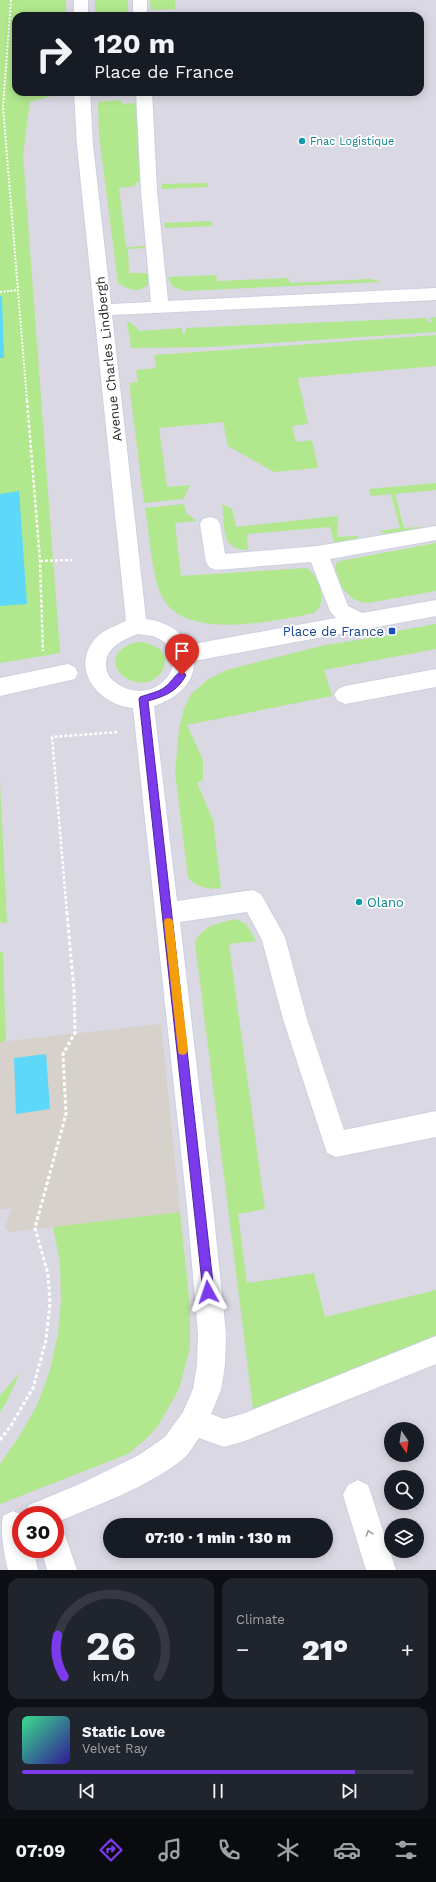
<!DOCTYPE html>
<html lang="en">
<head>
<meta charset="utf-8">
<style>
	:root { --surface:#171b24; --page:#20242c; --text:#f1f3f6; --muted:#9ea1a6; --line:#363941; --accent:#7c3aed }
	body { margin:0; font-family:"Work Sans",sans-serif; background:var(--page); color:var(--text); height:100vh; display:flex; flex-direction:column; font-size:15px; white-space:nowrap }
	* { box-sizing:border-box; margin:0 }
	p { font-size:13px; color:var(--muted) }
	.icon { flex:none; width:22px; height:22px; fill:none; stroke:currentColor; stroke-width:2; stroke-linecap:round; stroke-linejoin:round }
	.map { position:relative; height:1570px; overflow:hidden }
	.details { display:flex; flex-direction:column; gap:8px; padding:8px; background:#0d0f14; flex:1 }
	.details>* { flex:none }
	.top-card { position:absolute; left:12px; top:12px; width:412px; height:84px; border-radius:12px; box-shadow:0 2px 10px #0003; background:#171b24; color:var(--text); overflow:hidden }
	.needle { width:26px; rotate:167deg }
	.controls { position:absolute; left:384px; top:1422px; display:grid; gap:8px }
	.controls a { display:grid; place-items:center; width:40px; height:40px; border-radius:50%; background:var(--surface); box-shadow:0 2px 10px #0003; font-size:20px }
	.speed { position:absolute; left:12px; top:1506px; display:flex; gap:8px; font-size:20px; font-weight:700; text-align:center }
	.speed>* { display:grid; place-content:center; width:52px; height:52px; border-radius:50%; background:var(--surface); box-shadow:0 2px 10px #0003; line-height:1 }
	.speed .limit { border:6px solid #d22; background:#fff; color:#111 }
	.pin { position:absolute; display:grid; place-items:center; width:34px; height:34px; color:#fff; margin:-41px -17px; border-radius:50% 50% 50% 0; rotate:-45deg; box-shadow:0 0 4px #0007 }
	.pin .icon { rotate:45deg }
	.me { position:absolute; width:44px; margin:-22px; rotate:355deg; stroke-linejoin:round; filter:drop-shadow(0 0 3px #0008) }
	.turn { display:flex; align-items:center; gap:14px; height:84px; padding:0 16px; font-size:18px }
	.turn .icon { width:52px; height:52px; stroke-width:2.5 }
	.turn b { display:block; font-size:28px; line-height:34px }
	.big { font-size:30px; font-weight:800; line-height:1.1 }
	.details .card { flex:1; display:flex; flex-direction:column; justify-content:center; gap:6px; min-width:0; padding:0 14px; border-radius:12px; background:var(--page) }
	.details .dial { align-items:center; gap:0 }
	.dial svg { height:104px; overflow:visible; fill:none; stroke:var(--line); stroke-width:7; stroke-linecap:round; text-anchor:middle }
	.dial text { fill:var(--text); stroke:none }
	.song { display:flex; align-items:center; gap:12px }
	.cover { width:48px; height:48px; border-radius:6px; background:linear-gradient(135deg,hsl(150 70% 55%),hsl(250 70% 35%)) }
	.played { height:4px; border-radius:2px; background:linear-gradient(90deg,var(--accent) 85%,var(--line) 85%) }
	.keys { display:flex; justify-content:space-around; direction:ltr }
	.heat { display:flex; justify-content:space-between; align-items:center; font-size:22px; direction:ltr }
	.details .tiles { flex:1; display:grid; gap:8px; grid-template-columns:1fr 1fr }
	.card:last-child { grid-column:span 2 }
	.trip { position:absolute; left:103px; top:1518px; width:230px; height:40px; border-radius:20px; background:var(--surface); box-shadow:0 2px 10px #0003; font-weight:800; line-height:40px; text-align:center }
	.tabs { display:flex; height:64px; justify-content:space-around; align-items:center; background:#090b0e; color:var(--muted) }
	.tabs .icon { width:28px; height:28px }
	.tabs .active { color:var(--accent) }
	.tabs b { font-size:18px; color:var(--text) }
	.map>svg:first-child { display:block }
	.industrial { fill:#dad8e2; fill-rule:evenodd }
	.green { fill:#b1e78d }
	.plaza { fill:#d6d1ca }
	.water { fill:#5ed8f8 }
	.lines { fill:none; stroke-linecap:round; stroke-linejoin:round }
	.minor-casing { stroke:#cbd1e2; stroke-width:2 }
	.path-far2 { stroke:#fff; stroke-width:2; stroke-dasharray:2 1.5; stroke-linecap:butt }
	.path-far1 { stroke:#fff; stroke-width:2.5; stroke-dasharray:3 2; stroke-linecap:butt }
	.path { stroke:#fff; stroke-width:3; stroke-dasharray:3.5 2.5; stroke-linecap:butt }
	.minor { fill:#fff; fill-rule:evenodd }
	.oneway { stroke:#9e9e9e }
	.route { fill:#7c3aed; stroke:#51269a }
	.slow { fill:#f59e0b }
	.culture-dot { fill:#0f9aa8; stroke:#fff; stroke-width:1.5 }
	.transit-dot { fill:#1a4fb4; stroke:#fff; stroke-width:1.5 }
	.labels { text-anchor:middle; stroke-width:3.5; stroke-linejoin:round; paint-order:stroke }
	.far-culture-label { font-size:11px; fill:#0d838f; stroke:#fff; text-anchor:start }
	.street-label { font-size:13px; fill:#272727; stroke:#fff }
	.transit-label { font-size:13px; fill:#164399; stroke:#fff; text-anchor:end }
	.culture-label { font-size:13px; fill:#0d838f; stroke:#fff; text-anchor:start }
</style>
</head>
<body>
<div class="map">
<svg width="436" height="1570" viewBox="0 0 436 1570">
	<rect width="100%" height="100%" fill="#ebe1d6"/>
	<path class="industrial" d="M0,0H436V1570H0ZM16,16H420V92H16ZM391,1429H417V1455H391ZM391,1477H417V1503H391ZM21,1515H55V1549H21ZM110,1525H326V1551H110ZM391,1525H417V1551H391Z"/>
	<path class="green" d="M0,0H66V16H16V92H58L49,97L30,102L23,155L60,653L0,663Z
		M95,0H128V16H95Z
		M150,0H175L176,9L151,10Z
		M121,100L122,104L136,103L140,182L135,183V186L119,188L126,247L147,246L146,248L128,249L129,273H148V285C138,294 128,289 118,283L99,136L98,102Z
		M208,183V187L162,189V184Z
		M211,221L212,226L165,228L164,223Z
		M216,275L217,281L288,278L290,283L371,279L381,282L184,291L172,286L168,277Z
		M436,317V332L211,347L131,348L127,322H130L140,331L182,328V333H186V328L427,318L428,322H432L430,318Z
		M436,335V366L298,378L308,424L292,426L296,442L312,440L318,468L274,472L228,446L223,422L159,428L167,487L190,485L183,499L144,503L129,383L138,382L136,370L156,368L154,355Z
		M436,483V490L395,494L404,528L425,527L385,534L379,531L400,528L391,494L371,496L369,489Z
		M184,504L186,513L197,521L175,523L181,576L306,568C316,572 324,592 321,603C320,607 317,610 314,613C274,621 182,642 161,595C152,575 149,531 145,508Z
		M222,504L232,509L236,527L338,516L337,537L359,536L356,539L334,543L330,527L247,534L248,550C218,550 226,523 222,504Z
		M436,543V591L368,603L361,602L353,599L342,588L335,568L336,564L340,561Z
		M436,624V649L324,670L332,696L187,725L203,760V780L197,783L213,820L221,888C208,890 198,888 188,878L175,772L179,730L183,711L191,694L207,680L227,670L325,645L397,634V631Z
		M136,642C152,642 173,651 162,671C141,704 85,658 136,642Z
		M0,783L7,923L0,922Z
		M236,919L246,924L256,941L229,944L265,1209L238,1214L247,1283L314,1273L325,1317L436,1290V1337L253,1409L195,942C204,925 218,923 236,919Z
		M0,952H3L6,1042H0Z
		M180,1212L190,1307V1348L179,1389L158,1426L146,1439L128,1454L0,1504V1464L19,1437L37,1405L50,1370L58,1333L61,1300L60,1264L53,1226Z
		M20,1373L6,1403L0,1412V1395Z"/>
	<path class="plaza" d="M161,1024L180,1212L10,1232L5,1228L12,1208L0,1209V1042Z"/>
	<path class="water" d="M0,296H2L4,358H0Z
		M19,491L27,604L0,606V494Z
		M46,1054L50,1109L16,1114L14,1058Z"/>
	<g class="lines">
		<g class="minor-casing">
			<path id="minor" d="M74,0H88V16H74Z
				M133,0H147V16H133Z
				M74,92H90L93,145L111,304L151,302L141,191L136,92H152L157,191L168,301L436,288V300L112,315L146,619C163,621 180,629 188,645L336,618L330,611L311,562L216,570L209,567L206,562L200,524L203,519L210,517L217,519L220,524L225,554L318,546L436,526V540L330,559L348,606L362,613L436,600V616L194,661C195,685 174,699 154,706L177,901L253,890L261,894L285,937L307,1019L344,1130L436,1111V1137L336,1157L327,1153L283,1019L262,940L247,912L180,922L213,1207L226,1334L225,1365L221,1390L211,1414L224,1419L245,1413L436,1336V1364L245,1441L224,1447L199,1438C194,1444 190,1453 184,1458C151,1486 95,1506 55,1523V1515H24L29,1505L82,1483L139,1455L165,1437L183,1412L193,1389L197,1365L198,1334L187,1207L133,708C100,706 69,670 95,639C103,630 115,626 126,621L77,145ZM138,634C142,635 148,635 153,636C201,654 155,713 115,682C109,678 107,673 106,666C105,648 122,640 138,634Z
				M68,664L75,667L78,673L75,679L0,696V678Z
				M436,669V687L345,704L338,701L334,695L338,689L345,686Z
				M358,1480L368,1485L396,1570H366L343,1495L348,1485Z
				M13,1511L22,1515L21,1549H33L38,1570H8C4,1553 0,1532 3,1516Z
				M55,1530L65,1535L77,1570H47L41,1549H55Z"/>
		</g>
		<path class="path-far2" d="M11,0L3,107L27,401
			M0,292L18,290"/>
		<path class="path-far1" d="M27,400L40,561L43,651
			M40,561L72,560
			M67,914L52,737L118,732"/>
		<path class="path" d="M0,1440L10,1427L33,1388L46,1340L50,1303L48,1274L35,1228L66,1114L63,1054L75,1033L74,991L67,913"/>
		<use href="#minor" class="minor"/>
	</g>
	<defs><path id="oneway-chevron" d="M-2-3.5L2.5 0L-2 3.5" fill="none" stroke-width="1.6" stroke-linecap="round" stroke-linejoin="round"/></defs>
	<use class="oneway" href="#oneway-chevron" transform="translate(369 1533) rotate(-107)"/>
	<path class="route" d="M182,671L186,675C177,692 165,696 148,701L214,1292L212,1296L208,1297L204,1296L203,1292L139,699L140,697C148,694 159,692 165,687C171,683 175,674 182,671Z"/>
	<path class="slow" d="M168,918L172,919L173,922L188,1050L186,1054L183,1055L179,1054L178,1050L164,922L165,919Z"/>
	<g class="culture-dot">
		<circle cx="302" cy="141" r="4"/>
		<circle cx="359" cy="902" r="4"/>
	</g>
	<rect class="transit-dot" x="388" y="627" width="8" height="8" rx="2"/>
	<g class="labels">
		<g class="far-culture-label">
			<text x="310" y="145">Fnac Logistique</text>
		</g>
		<g class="street-label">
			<text transform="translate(108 359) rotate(-96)" y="5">Avenue Charles Lindbergh</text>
		</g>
		<g class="transit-label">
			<text x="384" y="636">Place de France</text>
		</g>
		<g class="culture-label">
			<text x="367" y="907">Olano</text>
		</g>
	</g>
</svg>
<div class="controls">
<a><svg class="needle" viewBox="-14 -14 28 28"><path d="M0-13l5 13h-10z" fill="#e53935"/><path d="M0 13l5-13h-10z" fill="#9ea1a6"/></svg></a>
<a><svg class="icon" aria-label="search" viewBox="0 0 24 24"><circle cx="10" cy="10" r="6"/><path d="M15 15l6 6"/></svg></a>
<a><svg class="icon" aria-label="layers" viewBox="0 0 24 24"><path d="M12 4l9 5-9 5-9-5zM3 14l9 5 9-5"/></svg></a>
</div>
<div class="speed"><div class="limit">30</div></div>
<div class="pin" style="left:182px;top:675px;background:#d93025"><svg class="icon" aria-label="arrive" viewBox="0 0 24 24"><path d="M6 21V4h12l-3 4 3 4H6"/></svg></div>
<svg class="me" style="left:208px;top:1292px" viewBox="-20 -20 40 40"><path d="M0-17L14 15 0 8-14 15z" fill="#7c3aed" stroke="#fff" stroke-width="4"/></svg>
<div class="trip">07:10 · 1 min · 130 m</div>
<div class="top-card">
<div class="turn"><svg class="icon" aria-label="right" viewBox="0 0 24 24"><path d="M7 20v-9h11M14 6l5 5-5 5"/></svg><div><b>120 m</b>Place de France</div></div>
</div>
</div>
<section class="details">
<div class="tiles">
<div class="card dial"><svg viewBox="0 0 100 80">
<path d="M14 69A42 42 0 1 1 86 69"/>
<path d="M14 69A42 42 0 0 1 9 37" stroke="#7c3aed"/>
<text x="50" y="56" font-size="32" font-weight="700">26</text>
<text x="50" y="72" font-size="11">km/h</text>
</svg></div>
<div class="card"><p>Climate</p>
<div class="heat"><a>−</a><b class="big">21°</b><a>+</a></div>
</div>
<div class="card">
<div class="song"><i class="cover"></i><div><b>Static Love</b><p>Velvet Ray</p></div></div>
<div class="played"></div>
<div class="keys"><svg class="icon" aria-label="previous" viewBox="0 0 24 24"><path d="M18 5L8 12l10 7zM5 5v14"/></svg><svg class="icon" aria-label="pause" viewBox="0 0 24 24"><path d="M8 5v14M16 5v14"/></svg><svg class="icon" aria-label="next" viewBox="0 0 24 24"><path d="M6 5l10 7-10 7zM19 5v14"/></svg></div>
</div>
</div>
</section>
<nav class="tabs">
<b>07:09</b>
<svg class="icon active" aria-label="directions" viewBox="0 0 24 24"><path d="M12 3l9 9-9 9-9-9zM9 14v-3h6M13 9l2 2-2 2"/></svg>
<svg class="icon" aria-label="music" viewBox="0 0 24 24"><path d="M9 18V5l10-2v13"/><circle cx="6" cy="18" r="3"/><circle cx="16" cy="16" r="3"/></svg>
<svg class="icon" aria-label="phone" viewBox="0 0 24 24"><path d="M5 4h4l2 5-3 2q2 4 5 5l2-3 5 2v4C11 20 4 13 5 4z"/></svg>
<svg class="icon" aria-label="climate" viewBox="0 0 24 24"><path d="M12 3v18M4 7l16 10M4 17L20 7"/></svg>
<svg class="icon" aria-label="car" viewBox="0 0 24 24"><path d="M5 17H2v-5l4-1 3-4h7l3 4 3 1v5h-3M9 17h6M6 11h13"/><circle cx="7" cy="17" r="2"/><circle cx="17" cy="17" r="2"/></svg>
<svg class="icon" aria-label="filters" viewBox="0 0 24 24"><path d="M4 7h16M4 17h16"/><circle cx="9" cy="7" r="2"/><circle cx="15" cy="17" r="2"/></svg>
</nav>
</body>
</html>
